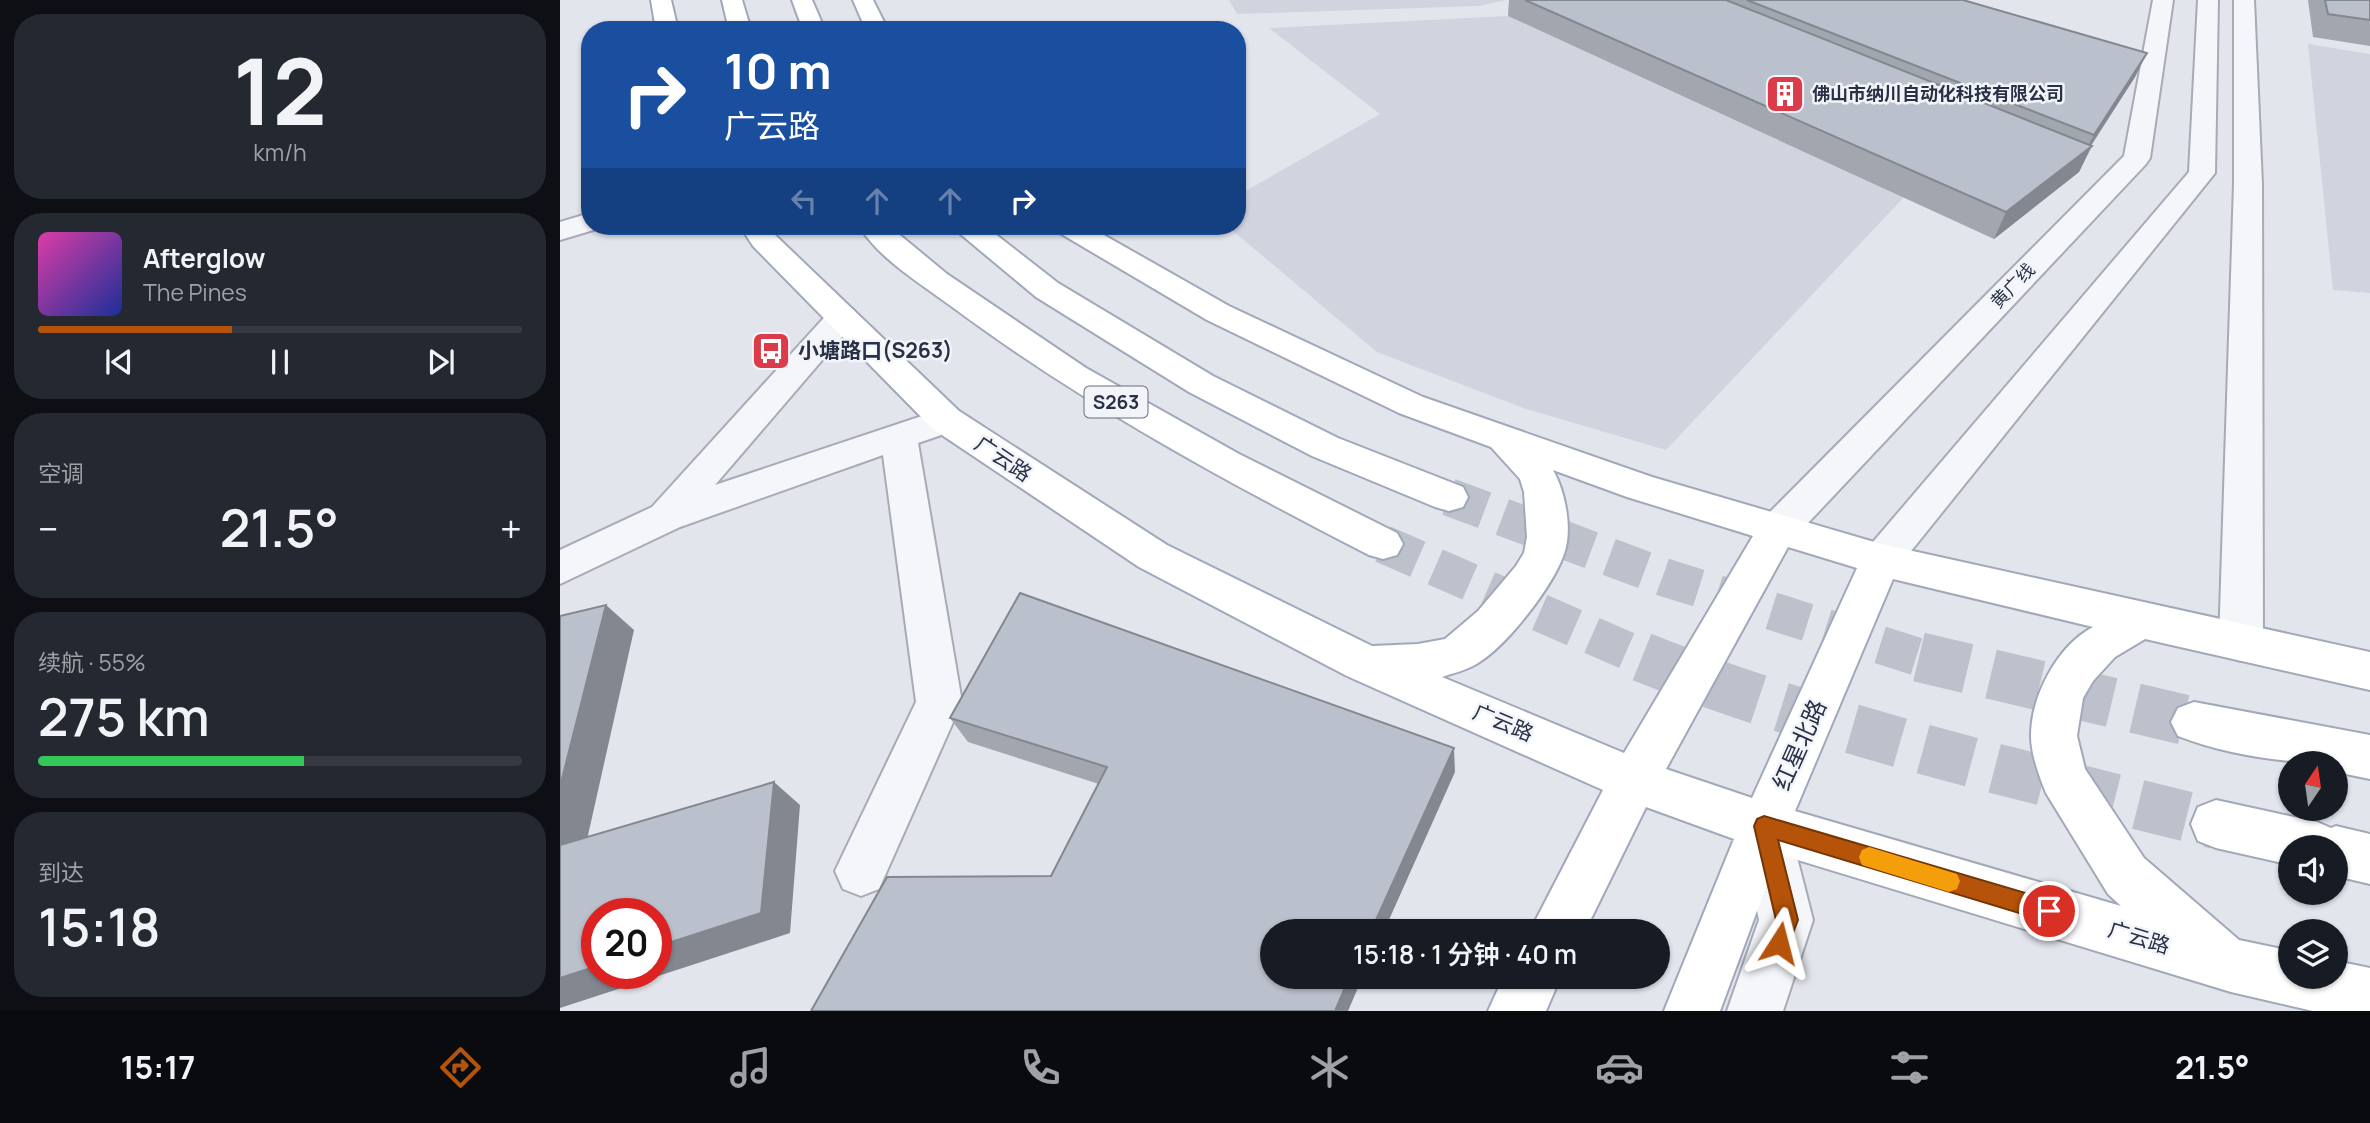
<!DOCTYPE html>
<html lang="zh">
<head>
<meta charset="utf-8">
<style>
	:root { --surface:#171b24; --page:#242831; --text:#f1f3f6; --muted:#9ea1a6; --line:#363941; --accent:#b45309 }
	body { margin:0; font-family:Manrope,"Noto Sans SC",sans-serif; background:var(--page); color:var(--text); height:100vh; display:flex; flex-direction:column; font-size:26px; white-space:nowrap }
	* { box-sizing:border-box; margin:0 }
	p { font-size:23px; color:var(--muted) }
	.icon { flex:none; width:38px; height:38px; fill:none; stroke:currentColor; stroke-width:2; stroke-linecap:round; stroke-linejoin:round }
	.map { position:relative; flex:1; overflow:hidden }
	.sheet { display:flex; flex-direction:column; gap:14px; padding:14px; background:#0d0f14; width:560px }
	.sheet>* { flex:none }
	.hud { position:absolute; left:21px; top:21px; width:665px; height:214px; border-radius:28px; box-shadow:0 2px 5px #0004; background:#1a4fa0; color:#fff; overflow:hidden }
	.needle { width:46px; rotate:13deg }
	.tools { position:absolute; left:1718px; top:751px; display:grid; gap:14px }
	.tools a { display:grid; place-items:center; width:70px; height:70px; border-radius:50%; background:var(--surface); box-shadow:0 2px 5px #0004; font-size:35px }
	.speed { position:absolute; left:21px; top:898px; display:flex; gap:14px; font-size:35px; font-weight:700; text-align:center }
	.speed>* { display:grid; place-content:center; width:91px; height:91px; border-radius:50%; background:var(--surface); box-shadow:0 2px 5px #0004; line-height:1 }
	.speed .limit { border:10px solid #d22; background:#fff; color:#111 }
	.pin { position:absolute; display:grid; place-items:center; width:60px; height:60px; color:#fff; margin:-30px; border:4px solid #fff; border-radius:50%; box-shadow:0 2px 7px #0007 }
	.me { position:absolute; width:77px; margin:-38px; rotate:9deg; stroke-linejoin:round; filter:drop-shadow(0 0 5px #0008) }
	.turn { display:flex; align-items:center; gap:24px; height:147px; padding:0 28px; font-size:32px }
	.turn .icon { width:91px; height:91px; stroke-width:2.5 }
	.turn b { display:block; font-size:49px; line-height:60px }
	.lanes { display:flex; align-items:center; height:66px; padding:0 28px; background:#0003; justify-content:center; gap:35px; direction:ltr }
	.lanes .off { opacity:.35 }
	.big { font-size:52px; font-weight:600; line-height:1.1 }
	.sheet .widget { flex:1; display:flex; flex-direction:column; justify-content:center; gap:10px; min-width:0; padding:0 24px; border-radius:28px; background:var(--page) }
	.sheet .dial { align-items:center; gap:0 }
	.dial b { font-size:91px; line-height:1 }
	.song { display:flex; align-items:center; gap:21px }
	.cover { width:84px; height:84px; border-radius:10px; background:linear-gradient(135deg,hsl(320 70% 55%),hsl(230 70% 35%)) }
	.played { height:7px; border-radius:4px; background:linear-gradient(90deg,var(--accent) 40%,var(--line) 40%) }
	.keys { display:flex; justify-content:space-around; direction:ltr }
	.heat { display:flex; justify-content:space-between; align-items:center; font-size:38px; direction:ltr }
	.charge { height:10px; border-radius:5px; background:linear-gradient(90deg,#34c759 55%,var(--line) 0) }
	.trip { position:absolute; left:700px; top:919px; width:410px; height:70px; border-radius:35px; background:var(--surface); box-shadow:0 2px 5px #0004; font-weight:600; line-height:70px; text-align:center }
	.dock { display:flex; height:112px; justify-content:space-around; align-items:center; background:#090b0e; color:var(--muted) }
	.dock .icon { width:49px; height:49px }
	.dock .current { color:var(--accent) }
	.dock b { font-size:32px; color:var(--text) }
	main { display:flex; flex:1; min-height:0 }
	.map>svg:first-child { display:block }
	.built { fill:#d0d4de }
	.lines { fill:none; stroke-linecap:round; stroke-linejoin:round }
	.major-tunnel-far1 { stroke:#bdc1cb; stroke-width:38; stroke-dasharray:38 19; stroke-linecap:butt }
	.major-tunnel { stroke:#bdc1cb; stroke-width:50; stroke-dasharray:50 24; stroke-linecap:butt }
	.minor-casing { stroke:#a6abb7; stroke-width:4 }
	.major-casing { stroke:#a0a8b9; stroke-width:4 }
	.minor { fill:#f5f6f9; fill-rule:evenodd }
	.major { fill:#fff; fill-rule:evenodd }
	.wall { fill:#a1a6af }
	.shaded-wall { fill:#83878f }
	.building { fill:#bbc1cc; stroke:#83878f; stroke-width:2 }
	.route { fill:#b45309; stroke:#753606; stroke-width:2 }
	.slow { fill:#f59e0b }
	.labels { text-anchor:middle; stroke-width:5; stroke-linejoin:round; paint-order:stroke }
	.far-poi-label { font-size:18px; font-weight:bold; fill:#283146; stroke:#f2f4f9; text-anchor:start }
	.far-street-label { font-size:18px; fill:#283146; stroke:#f2f4f9 }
	.shield { fill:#f2f4f9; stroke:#656c7c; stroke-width:2 }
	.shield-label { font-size:19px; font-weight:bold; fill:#283146 }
	.poi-label { font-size:21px; font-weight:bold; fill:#283146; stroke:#f2f4f9; text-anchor:start }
	.street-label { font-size:21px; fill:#283146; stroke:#f2f4f9 }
	.near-street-label { font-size:24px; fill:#283146; stroke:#f2f4f9 }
</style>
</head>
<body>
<main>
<section class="sheet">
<div class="widget dial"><b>12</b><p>km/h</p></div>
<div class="widget">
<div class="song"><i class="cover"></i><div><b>Afterglow</b><p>The Pines</p></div></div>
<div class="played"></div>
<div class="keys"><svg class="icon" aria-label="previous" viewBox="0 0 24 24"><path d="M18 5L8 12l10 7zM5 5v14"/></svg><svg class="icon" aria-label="pause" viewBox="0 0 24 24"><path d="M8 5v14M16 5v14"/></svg><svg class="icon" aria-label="next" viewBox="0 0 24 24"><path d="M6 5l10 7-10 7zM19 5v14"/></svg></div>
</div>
<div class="widget"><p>空调</p>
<div class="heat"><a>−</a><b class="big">21.5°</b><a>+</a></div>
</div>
<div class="widget"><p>续航 · 55%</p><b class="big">275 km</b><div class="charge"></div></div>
<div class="widget"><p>到达</p><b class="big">15:18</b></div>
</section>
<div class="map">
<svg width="1810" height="1011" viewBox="0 0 1810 1011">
	<rect width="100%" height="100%" fill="#e2e5ec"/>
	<path class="built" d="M669,0H947L918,6L677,14Z
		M948,16L1344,197L1106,450L963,408L817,352L667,226H677V196L820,114L709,28Z
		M1748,44L1810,54V293L1773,290Z"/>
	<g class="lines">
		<path class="major-tunnel-far1" d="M889,497L1103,577L1365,659
			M823,544L1086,659"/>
		<path class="major-tunnel" d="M1082,657C1267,731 1463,775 1656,824
			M1359,657L1634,722"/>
		<g class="minor-casing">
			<path id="minor" d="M1593,0H1613L1590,158L1586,164L1232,540L1218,544L1204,540L1198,529L1204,518L1564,156Z
				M1638,0H1658L1655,173L1335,571L1321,576L1307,571L1301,560L1307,549L1629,172Z
				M1674,0H1694L1702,184L1703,643L1696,656L1681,661L1666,656L1659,643L1674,184Z
				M30,213V226H42L40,228L0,240V222Z
				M282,307L293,310L298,317L293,324L155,485L386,408L399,411L404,420L399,429L358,443L402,702L319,889L301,896L283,889L275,871L356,702L323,455L120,527L0,584V550L92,507L271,310Z
				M1204,802L1222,809L1229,826L1253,920L1223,1011H1167L1199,920L1179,826L1186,809Z"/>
		</g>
		<g class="major-casing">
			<path id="major" d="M91,0H111L118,30H96Z
				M162,0H182L191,30H169Z
				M232,0H252L265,30H243Z
				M293,0H313L328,30H306Z
				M180,226H208L214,234L399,411L607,545L812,646L858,644L885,639L918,611L956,566L964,553L967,537L964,492L960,479L931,447L839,413L647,320L498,232L494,226H528L669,306L863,397L1092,477L1321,544L1810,652V690L1585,639L1555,657L1533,681L1523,698L1517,736L1525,769L1584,858L1679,940L1731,951V976H1776V961L1810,968V1011H1753L1671,992L1218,854L1160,1011H1104L1174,839L1086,807L1025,931H970L1043,790L787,676L579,567L373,429L193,246ZM993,470L1067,497L1193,536L1064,753L882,677C894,673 907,670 918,663C947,646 993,586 1004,554C1013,529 1005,491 993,470ZM1228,547L1297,568L1192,798L1106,769ZM1333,579L1533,627C1497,646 1471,696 1471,736C1471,754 1479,776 1486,793L1548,894L1561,906L1235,811Z
				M299,226H329L387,274L526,368L679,454L837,533L843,544L837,555L823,559L809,555C665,481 525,405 395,309C363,285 320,260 299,226Z
				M394,226H425L498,283L653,376L778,438L903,487L908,497L903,507L889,511L875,507L752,456L629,392L476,297L398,232Z
				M1634,702L1810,735V779L1776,772V763C1724,763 1667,755 1618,736L1611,722L1618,708Z
				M1656,800L1757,822L1771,828L1776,826L1810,834V884L1776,876V847H1731V865L1656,848L1638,841L1631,824L1638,807Z
				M944,976H1001L986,1011H928Z"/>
		</g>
		<use href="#minor" class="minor"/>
		<use href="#major" class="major"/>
	</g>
	<path class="wall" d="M949,0H1403L1587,53L1575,77L1531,146L1519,172L1434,239L948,16Z
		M1748,0H1810V46L1753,37Z
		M390,718L895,772L539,784L408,742Z"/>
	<path class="shaded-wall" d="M1587,53L1575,77L1529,148L1532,146L1519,172L1434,239L1446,212L1526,150L1534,135Z
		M46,605L74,630L20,871L0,859V787Z
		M894,748L895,772L824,931H811Z
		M214,782L240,805L230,933L0,1008V978L37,966V973H96V947Z
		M790,976H803L788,1011H775Z"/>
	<path class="building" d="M965,0H1166L1532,146L1446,212Z
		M1187,0H1403L1587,53L1534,135Z
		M1765,0H1810V20L1768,14Z
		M460,593L894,748L811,931H712V976H790L775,1011H251L327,877L491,876L547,767L390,718Z
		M46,605L0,787V616Z
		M214,782L201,913L96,947V914H37V966L0,978V845Z"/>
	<path class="route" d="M1204,816L1489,900L1497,903L1500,911L1497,919L1489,922L1218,840L1238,920L1226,951L1219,954L1211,951L1207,943L1216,920L1194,826L1197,819Z"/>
	<path class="slow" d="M1309,847L1397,874L1400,881L1397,889L1389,892L1302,865L1299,857L1302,850Z"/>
	<defs>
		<g id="building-square" transform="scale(2.0125)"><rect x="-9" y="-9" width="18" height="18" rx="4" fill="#dc3c4a" stroke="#f2f4f9"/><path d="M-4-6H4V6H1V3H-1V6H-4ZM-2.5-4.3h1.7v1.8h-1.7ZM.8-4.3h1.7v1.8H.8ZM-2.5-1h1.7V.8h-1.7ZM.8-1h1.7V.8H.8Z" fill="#fff"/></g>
		<g id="bus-square" transform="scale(2.0125)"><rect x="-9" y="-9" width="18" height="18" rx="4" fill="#dc3c4a" stroke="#f2f4f9"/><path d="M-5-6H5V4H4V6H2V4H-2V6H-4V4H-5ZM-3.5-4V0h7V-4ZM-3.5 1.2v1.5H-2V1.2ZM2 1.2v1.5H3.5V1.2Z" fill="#fff"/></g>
	</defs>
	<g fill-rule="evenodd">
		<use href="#building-square" x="1225" y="94"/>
		<use href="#bus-square" x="211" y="351"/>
	</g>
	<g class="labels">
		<g class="far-poi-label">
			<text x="1252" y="100">佛山市纳川自动化科技有限公司</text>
		</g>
		<g class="far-street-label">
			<text transform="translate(1453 286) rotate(-46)" y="6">黄广线</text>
		</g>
		<rect class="shield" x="524.5" y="386.5" width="63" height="31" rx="5"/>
		<g class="shield-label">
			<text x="556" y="409">S263</text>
		</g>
		<g class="poi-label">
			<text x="238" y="358">小塘路口(S263)</text>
		</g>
		<g class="street-label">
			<text transform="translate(443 459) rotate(34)" y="7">广云路</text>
			<text transform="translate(943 723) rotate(23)" y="7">广云路</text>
			<text transform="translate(1579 938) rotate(17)" y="7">广云路</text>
		</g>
		<g class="near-street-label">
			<text transform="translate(1240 745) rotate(-66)" y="8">红星北路</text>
		</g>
	</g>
</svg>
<div class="tools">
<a><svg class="needle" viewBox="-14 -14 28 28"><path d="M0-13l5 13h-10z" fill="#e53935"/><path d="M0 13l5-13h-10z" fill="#9ea1a6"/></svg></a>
<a><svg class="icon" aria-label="sound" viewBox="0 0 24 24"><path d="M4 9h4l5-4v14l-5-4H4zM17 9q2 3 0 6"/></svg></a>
<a><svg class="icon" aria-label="layers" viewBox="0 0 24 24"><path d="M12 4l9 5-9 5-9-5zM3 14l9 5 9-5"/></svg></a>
</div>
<div class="speed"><div class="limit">20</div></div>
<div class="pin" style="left:1489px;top:911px;background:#d93025"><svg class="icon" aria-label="arrive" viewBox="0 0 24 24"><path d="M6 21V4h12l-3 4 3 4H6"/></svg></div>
<svg class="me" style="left:1219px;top:943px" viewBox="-20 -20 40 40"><path d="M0-17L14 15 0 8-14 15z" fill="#b45309" stroke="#fff" stroke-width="4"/></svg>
<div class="trip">15:18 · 1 分钟 · 40 m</div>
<div class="hud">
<div class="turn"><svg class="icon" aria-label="right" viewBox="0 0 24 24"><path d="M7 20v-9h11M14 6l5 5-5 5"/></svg><div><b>10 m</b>广云路</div></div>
<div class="lanes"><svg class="icon off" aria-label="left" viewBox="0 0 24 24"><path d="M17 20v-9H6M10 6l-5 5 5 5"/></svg><svg class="icon off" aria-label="ahead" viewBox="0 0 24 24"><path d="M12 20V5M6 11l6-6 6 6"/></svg><svg class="icon off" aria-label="ahead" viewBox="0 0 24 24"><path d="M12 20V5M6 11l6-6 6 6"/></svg><svg class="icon" aria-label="right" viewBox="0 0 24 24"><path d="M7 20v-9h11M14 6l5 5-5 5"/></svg></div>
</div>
</div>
</main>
<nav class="dock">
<b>15:17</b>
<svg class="icon current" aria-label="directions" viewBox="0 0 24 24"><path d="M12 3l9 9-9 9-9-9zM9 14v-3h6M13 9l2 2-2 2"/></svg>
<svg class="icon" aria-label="music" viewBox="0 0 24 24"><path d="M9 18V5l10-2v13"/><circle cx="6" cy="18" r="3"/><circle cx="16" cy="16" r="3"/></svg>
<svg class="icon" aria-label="phone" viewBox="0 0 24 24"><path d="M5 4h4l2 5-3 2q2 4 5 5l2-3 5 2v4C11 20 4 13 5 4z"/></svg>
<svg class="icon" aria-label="climate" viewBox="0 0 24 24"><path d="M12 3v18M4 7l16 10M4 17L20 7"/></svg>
<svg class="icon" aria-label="car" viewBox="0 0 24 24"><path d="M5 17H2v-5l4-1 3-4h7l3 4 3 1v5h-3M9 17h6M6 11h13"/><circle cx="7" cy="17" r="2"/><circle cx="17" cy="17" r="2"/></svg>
<svg class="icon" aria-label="filters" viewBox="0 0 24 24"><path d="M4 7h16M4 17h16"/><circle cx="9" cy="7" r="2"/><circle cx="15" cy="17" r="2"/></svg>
<b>21.5°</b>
</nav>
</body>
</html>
